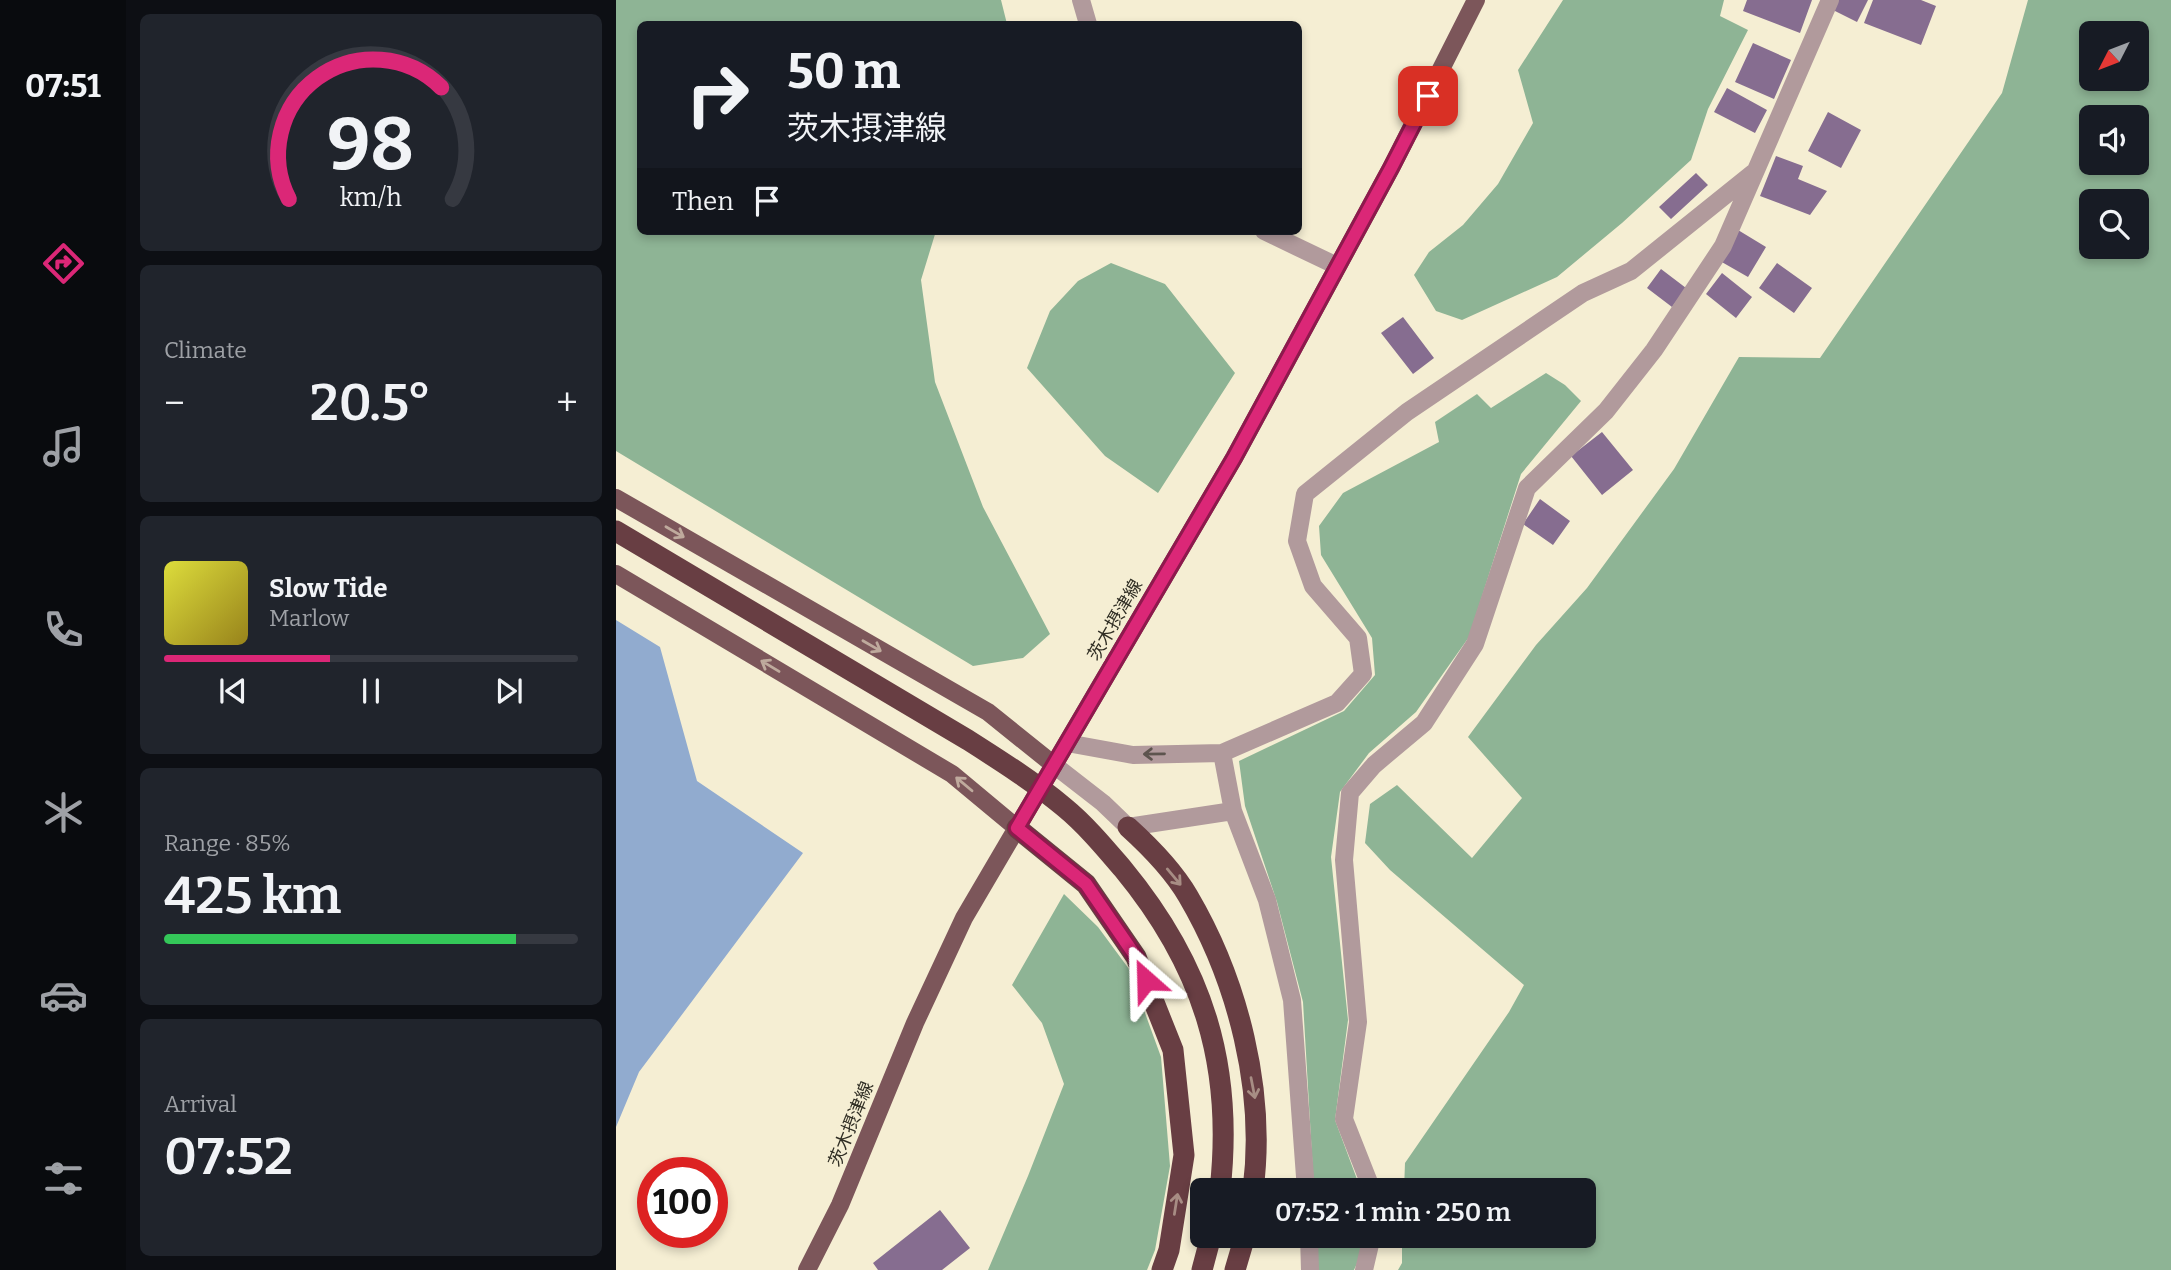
<!DOCTYPE html>
<html lang="en">
<head>
<meta charset="utf-8">
<style>
	:root { --surface:#171b24; --page:#20242c; --text:#f1f3f6; --muted:#9ea1a6; --line:#363941; --accent:#db2777 }
	body { margin:0; font-family:Bitter,"Noto Sans JP",serif; background:var(--page); color:var(--text); height:100vh; display:flex; flex-direction:column; font-size:26px; white-space:nowrap }
	* { box-sizing:border-box; margin:0 }
	p { font-size:23px; color:var(--muted) }
	.icon { flex:none; width:38px; height:38px; fill:none; stroke:currentColor; stroke-width:2; stroke-linecap:round; stroke-linejoin:round }
	.map { position:relative; flex:1; overflow:hidden }
	.details { display:flex; flex-direction:column; gap:14px; padding:14px; background:#0d0f14; width:490px }
	.details>* { flex:none }
	.hud { position:absolute; left:21px; top:21px; width:665px; height:214px; border-radius:10px; box-shadow:0 4px 10px #0003; background:#171b24; color:var(--text); overflow:hidden }
	.needle { width:46px; rotate:228deg }
	.controls { position:absolute; left:1463px; top:21px; display:grid; gap:14px }
	.controls a { display:grid; place-items:center; width:70px; height:70px; border-radius:10px; background:var(--surface); box-shadow:0 4px 10px #0003; font-size:35px }
	.speed { position:absolute; left:21px; top:1157px; display:flex; gap:14px; font-size:35px; font-weight:700; text-align:center }
	.speed>* { display:grid; place-content:center; width:91px; height:91px; border-radius:50%; background:var(--surface); box-shadow:0 4px 10px #0003; line-height:1 }
	.speed .limit { border:10px solid #d22; background:#fff; color:#111 }
	.pin { position:absolute; display:grid; place-items:center; width:60px; height:60px; color:#fff; margin:-30px; border-radius:14px; box-shadow:0 4px 10px #0006 }
	.me { position:absolute; width:77px; margin:-38px; rotate:335deg; stroke-linejoin:round; filter:drop-shadow(0 0 5px #0008) }
	.turn { display:flex; align-items:center; gap:24px; height:147px; padding:0 35px; font-size:32px }
	.turn .icon { width:91px; height:91px; stroke-width:2.5 }
	.turn b { display:block; font-size:49px; line-height:60px }
	.then { display:flex; align-items:center; height:66px; padding:0 35px; background:#0003; gap:14px; font-size:26px }
	.big { font-size:52px; font-weight:600; line-height:1.1 }
	.details .tile { flex:1; display:flex; flex-direction:column; justify-content:center; gap:10px; min-width:0; padding:0 24px; border-radius:10px; background:var(--page) }
	.details .dial { align-items:center; gap:0 }
	.dial svg { height:182px; overflow:visible; fill:none; stroke:var(--line); stroke-width:7; stroke-linecap:round; text-anchor:middle }
	.dial text { fill:var(--text); stroke:none }
	.song { display:flex; align-items:center; gap:21px }
	.cover { width:84px; height:84px; border-radius:10px; background:linear-gradient(135deg,hsl(60 70% 55%),hsl(50 70% 35%)) }
	.played { height:7px; border-radius:4px; background:linear-gradient(90deg,var(--accent) 40%,var(--line) 40%) }
	.keys { display:flex; justify-content:space-around; direction:ltr }
	.heat { display:flex; justify-content:space-between; align-items:center; font-size:38px; direction:ltr }
	.charge { height:10px; border-radius:5px; background:linear-gradient(90deg,#34c759 85%,var(--line) 0) }
	.trip { position:absolute; left:574px; top:1178px; width:406px; height:70px; border-radius:10px; background:var(--surface); box-shadow:0 4px 10px #0003; font-weight:600; line-height:70px; text-align:center }
	main { display:flex; flex:1; min-height:0 }
	.tab-bar { display:flex; flex-direction:column; width:126px; justify-content:space-around; align-items:center; background:#090b0e; color:var(--muted) }
	.tab-bar .icon { width:49px; height:49px }
	.tab-bar .on { color:var(--accent) }
	.tab-bar b { font-size:32px; color:var(--text) }
	.map>svg:first-child { display:block }
	.forest { fill:#8eb495; fill-rule:evenodd }
	.water { fill:#91abcf }
	.building { fill:#866d90 }
	.lines { fill:none; stroke-linecap:round; stroke-linejoin:round }
	.minor { stroke:#b19a9c; stroke-width:18 }
	.major { stroke:#7c565a; stroke-width:18 }
	.highway { stroke:#683e43; stroke-width:21 }
	.oneway { stroke:#bfaa9d }
	.oneway2 { stroke:#5d544e }
	.oneway3 { stroke:#a78d84 }
	.route-casing { stroke:#8e194d; stroke-width:18 }
	.route { stroke:#db2777; stroke-width:12 }
	.labels { text-anchor:middle; stroke-width:7; stroke-linejoin:round; paint-order:stroke }
	.street-label { font-size:18px; fill:#302e24; stroke:#f5eed3 }
</style>
</head>
<body>
<main>
<nav class="tab-bar">
<b>07:51</b>
<svg class="icon on" aria-label="directions" viewBox="0 0 24 24"><path d="M12 3l9 9-9 9-9-9zM9 14v-3h6M13 9l2 2-2 2"/></svg>
<svg class="icon" aria-label="music" viewBox="0 0 24 24"><path d="M9 18V5l10-2v13"/><circle cx="6" cy="18" r="3"/><circle cx="16" cy="16" r="3"/></svg>
<svg class="icon" aria-label="phone" viewBox="0 0 24 24"><path d="M5 4h4l2 5-3 2q2 4 5 5l2-3 5 2v4C11 20 4 13 5 4z"/></svg>
<svg class="icon" aria-label="climate" viewBox="0 0 24 24"><path d="M12 3v18M4 7l16 10M4 17L20 7"/></svg>
<svg class="icon" aria-label="car" viewBox="0 0 24 24"><path d="M5 17H2v-5l4-1 3-4h7l3 4 3 1v5h-3M9 17h6M6 11h13"/><circle cx="7" cy="17" r="2"/><circle cx="17" cy="17" r="2"/></svg>
<svg class="icon" aria-label="filters" viewBox="0 0 24 24"><path d="M4 7h16M4 17h16"/><circle cx="9" cy="7" r="2"/><circle cx="15" cy="17" r="2"/></svg>
</nav>
<section class="details">
<div class="tile dial"><svg viewBox="0 0 100 80">
<path d="M14 69A42 42 0 1 1 86 69"/>
<path d="M14 69A42 42 0 0 1 81 20" stroke="#db2777"/>
<text x="50" y="56" font-size="32" font-weight="700">98</text>
<text x="50" y="72" font-size="11">km/h</text>
</svg></div>
<div class="tile"><p>Climate</p>
<div class="heat"><a>−</a><b class="big">20.5°</b><a>+</a></div>
</div>
<div class="tile">
<div class="song"><i class="cover"></i><div><b>Slow Tide</b><p>Marlow</p></div></div>
<div class="played"></div>
<div class="keys"><svg class="icon" aria-label="previous" viewBox="0 0 24 24"><path d="M18 5L8 12l10 7zM5 5v14"/></svg><svg class="icon" aria-label="pause" viewBox="0 0 24 24"><path d="M8 5v14M16 5v14"/></svg><svg class="icon" aria-label="next" viewBox="0 0 24 24"><path d="M6 5l10 7-10 7zM19 5v14"/></svg></div>
</div>
<div class="tile"><p>Range · 85%</p><b class="big">425 km</b><div class="charge"></div></div>
<div class="tile"><p>Arrival</p><b class="big">07:52</b></div>
</section>
<div class="map">
<svg width="1555" height="1270" viewBox="0 0 1555 1270">
	<rect width="100%" height="100%" fill="#f5eed3"/>
	<path class="forest" d="M0,0H385L391,24H24V231H320L305,280L319,382L367,507L434,634L407,658L357,666L0,451Z
		M947,0H1108L1104,16L1132,30L1092,109L1075,160L1006,223L941,277L846,320L820,311L798,275L813,252L847,225L882,184L917,123L902,70Z
		M1412,0H1555V1270H782L786,1263V1236H968V1190H788L789,1163L893,1012L908,985L774,870L749,843L754,804L781,785L856,858L906,798L852,737L920,645L971,588L1058,469L1123,357L1204,358L1386,93ZM1521,33V79H1475V33ZM1521,117V163H1475V117ZM1521,201V247H1475V201Z
		M495,263L549,284L619,373L542,493L489,456L411,368L434,311L462,281Z
		M930,373L949,385L965,401L905,474L853,637L800,712L753,753L724,792L715,857L732,1020L719,1120L745,1190H698L687,1002L661,902L629,806L623,761L728,711L759,675L756,638L705,555L703,526L727,493L823,442L819,422L861,394L875,408Z
		M448,894L482,927L513,969L545,1057L554,1166L539,1250L531,1270H372L412,1176L448,1084L426,1023L396,985Z
		M700,1236H747L743,1259L738,1270H702Z"/>
	<path class="water" d="M0,620L44,647L81,781L187,853L23,1072L0,1127Z"/>
	<path class="building" d="M1131,0H1196L1184,33L1127,11Z
		M1222,0H1252L1241,22L1217,10Z
		M1257,0H1305L1320,6L1305,45L1248,23Z
		M1137,43L1175,60L1158,99L1119,82Z
		M1111,88L1151,110L1139,133L1098,112Z
		M1212,112L1245,130L1225,168L1192,151Z
		M1160,156L1187,166L1182,179L1211,191L1194,215L1144,196Z
		M1080,173L1092,185L1055,219L1043,207Z
		M1122,230L1150,247L1132,277L1104,261Z
		M1161,263L1196,288L1178,313L1143,288Z
		M1045,269L1070,288L1056,307L1031,288Z
		M1106,273L1136,297L1120,318L1090,294Z
		M787,317L818,358L797,374L765,333Z
		M986,432L1017,470L986,495L955,456Z
		M924,499L954,521L937,545L907,524Z
		M324,1210L354,1248L326,1270H262L257,1263Z"/>
	<g class="lines">
		<path class="minor" d="M465,0L472,24
			M648,231L721,266
			M451,743L517,755L606,753L721,703L747,674L742,638L697,586L681,541L689,494L791,412L967,293L1015,271L1137,173
			M606,753L617,811L651,900L676,1000L690,1190
			M438,765L487,803L512,827L617,811
			M756,1190L728,1119L742,1022L728,860L734,793L758,765L808,723L859,644L911,488L990,411L1038,350L1107,246L1214,0
			M693,1236L694,1270
			M748,1270L756,1236"/>
		<path class="major" d="M0,498L372,712L438,765
			M0,574L336,774L401,828
			M191,1270L224,1205L299,1023L348,918L618,458L775,168L860,0"/>
		<path class="highway" d="M0,531L352,740C385,761 418,782 448,807C470,825 489,848 507,869C587,966 618,1065 604,1190
			M512,827C533,846 558,872 572,896C622,981 650,1091 637,1190
			M401,828L470,884L520,957L557,1050L568,1155L553,1250L546,1270
			M586,1270L595,1236
			M619,1270L629,1236"/>
	</g>
	<defs><path id="oneway-shaft" d="M-6 0H5M1.5-3L5.5 0L1.5 3" fill="none" stroke-width="1.6" stroke-linecap="round" stroke-linejoin="round" transform="scale(1.75)"/></defs>
	<g class="oneway">
		<use href="#oneway-shaft" transform="translate(59 532) rotate(30)"/>
		<use href="#oneway-shaft" transform="translate(256 646) rotate(30)"/>
		<use href="#oneway-shaft" transform="translate(154 666) rotate(-149)"/>
		<use href="#oneway-shaft" transform="translate(348 784) rotate(-140)"/>
	</g>
	<use class="oneway2" href="#oneway-shaft" transform="translate(538 754) rotate(179)"/>
	<g class="oneway3">
		<use href="#oneway-shaft" transform="translate(558 877) rotate(50)"/>
		<use href="#oneway-shaft" transform="translate(637 1088) rotate(79)"/>
		<use href="#oneway-shaft" transform="translate(560 1204) rotate(-81)"/>
	</g>
	<g class="lines">
		<g class="route-casing">
			<path id="route" d="M530,980L520,957L470,884L401,828L618,458L775,168L812,96"/>
		</g>
		<use href="#route" class="route"/>
	</g>
	<g class="labels">
		<g class="street-label">
			<text transform="translate(499 620) rotate(-60)" y="6">茨木摂津線</text>
			<text transform="translate(235 1124) rotate(-68)" y="6">茨木摂津線</text>
		</g>
	</g>
</svg>
<div class="controls">
<a><svg class="needle" viewBox="-14 -14 28 28"><path d="M0-13l5 13h-10z" fill="#e53935"/><path d="M0 13l5-13h-10z" fill="#9ea1a6"/></svg></a>
<a><svg class="icon" aria-label="sound" viewBox="0 0 24 24"><path d="M4 9h4l5-4v14l-5-4H4zM17 9q2 3 0 6"/></svg></a>
<a><svg class="icon" aria-label="search" viewBox="0 0 24 24"><circle cx="10" cy="10" r="6"/><path d="M15 15l6 6"/></svg></a>
</div>
<div class="speed"><div class="limit">100</div></div>
<div class="pin" style="left:812px;top:96px;background:#d93025"><svg class="icon" aria-label="arrive" viewBox="0 0 24 24"><path d="M6 21V4h12l-3 4 3 4H6"/></svg></div>
<svg class="me" style="left:530px;top:980px" viewBox="-20 -20 40 40"><path d="M0-17L14 15 0 8-14 15z" fill="#db2777" stroke="#fff" stroke-width="4"/></svg>
<div class="trip">07:52 · 1 min · 250 m</div>
<div class="hud">
<div class="turn"><svg class="icon" aria-label="right" viewBox="0 0 24 24"><path d="M7 20v-9h11M14 6l5 5-5 5"/></svg><div><b>50 m</b>茨木摂津線</div></div>
<div class="then">Then<svg class="icon" aria-label="arrive" viewBox="0 0 24 24"><path d="M6 21V4h12l-3 4 3 4H6"/></svg></div>
</div>
</div>
</main>
</body>
</html>
